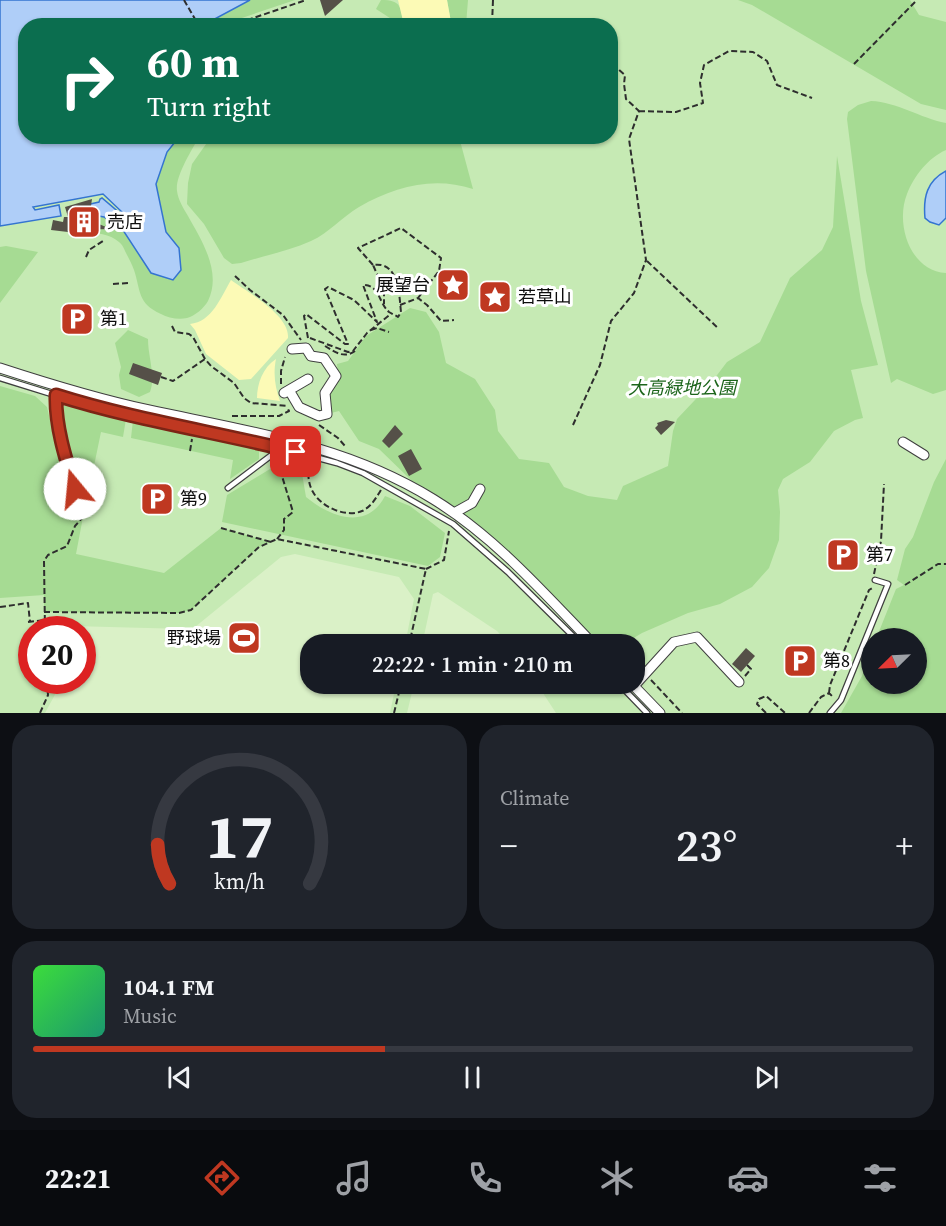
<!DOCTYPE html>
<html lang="en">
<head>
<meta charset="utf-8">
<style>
	:root { --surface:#171b24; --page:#20242c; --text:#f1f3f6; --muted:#9ea1a6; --line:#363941; --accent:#bf3821 }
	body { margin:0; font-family:"Source Serif 4","Noto Sans JP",serif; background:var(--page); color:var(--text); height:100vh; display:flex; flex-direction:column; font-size:22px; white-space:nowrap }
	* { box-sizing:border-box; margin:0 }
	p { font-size:20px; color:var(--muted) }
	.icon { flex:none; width:33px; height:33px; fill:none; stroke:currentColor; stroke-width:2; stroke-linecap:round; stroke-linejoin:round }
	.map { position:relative; height:713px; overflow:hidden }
	.side { display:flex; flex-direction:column; gap:12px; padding:12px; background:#0d0f14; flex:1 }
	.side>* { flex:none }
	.hud { position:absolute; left:18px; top:18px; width:600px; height:126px; border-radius:24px; box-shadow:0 2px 4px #0004; background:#0b6e4f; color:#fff; overflow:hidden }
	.needle { width:39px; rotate:246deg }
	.buttons { position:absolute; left:861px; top:628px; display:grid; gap:12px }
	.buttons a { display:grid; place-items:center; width:66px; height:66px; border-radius:50%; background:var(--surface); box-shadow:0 2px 4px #0004; font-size:30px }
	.speed { position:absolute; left:18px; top:616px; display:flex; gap:12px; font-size:30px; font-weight:700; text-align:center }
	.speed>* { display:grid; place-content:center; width:78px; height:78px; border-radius:50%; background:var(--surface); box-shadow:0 2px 4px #0004; line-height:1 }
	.speed .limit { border:9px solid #d22; background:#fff; color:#111 }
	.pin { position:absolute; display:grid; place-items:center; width:51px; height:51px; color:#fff; margin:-26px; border-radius:12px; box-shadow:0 3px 9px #0006 }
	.me { position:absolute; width:66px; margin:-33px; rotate:343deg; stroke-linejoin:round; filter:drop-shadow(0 0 4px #0008) }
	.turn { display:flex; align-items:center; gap:21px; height:126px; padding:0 30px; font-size:27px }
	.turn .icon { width:78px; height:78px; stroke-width:2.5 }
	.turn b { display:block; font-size:42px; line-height:51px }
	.big { font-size:45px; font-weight:600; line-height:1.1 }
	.side .widget { flex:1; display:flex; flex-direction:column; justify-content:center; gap:9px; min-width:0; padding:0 21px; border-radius:24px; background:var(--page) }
	.side .dial { align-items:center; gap:0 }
	.dial svg { height:156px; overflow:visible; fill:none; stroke:var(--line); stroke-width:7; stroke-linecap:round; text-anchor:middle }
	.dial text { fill:var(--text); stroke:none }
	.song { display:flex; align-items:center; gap:18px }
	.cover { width:72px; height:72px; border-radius:9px; background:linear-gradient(135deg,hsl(120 70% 55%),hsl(160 70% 35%)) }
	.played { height:6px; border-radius:3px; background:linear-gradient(90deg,var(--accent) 40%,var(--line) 40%) }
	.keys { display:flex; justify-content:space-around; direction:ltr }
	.heat { display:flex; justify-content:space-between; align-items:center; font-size:33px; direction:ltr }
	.side .tiles { flex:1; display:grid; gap:12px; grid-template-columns:1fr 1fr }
	.widget:last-child { grid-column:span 2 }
	.trip { position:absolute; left:300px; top:634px; width:345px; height:60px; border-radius:24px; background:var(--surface); box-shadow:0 2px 4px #0004; font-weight:600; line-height:60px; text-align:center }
	.menu { display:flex; height:96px; justify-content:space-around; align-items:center; background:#090b0e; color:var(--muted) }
	.menu .icon { width:42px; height:42px }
	.menu .on { color:var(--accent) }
	.menu b { font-size:27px; color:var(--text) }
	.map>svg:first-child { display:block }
	.green { fill:#c6eab4; fill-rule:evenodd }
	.forest { fill:#a6db93 }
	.sand { fill:#fcfab6 }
	.pitch { fill:#daf1c7 }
	.water { fill:#afcef8; stroke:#3474d0; stroke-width:1.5 }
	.building { fill:#555048 }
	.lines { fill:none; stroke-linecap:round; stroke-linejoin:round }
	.lane-casing { stroke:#3f3f3f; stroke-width:7 }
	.street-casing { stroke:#3f3f3f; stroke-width:11 }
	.path { stroke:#2e2e2e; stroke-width:2; stroke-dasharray:6 3; stroke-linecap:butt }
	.lane { stroke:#fff; stroke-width:4.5 }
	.street { stroke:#fff; stroke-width:9 }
	.route-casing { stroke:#7c2415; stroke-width:15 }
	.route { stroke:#bf3821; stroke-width:10 }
	.labels { text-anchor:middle; stroke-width:6; stroke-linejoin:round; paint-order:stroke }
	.poi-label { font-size:18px; fill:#0c0c0c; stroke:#fff; text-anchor:start }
	.park-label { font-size:18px; font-style:italic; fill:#1c651b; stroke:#fff }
</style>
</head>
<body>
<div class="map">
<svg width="946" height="713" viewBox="0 0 946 713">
	<rect width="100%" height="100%" fill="#ffffeb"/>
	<path class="green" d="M0,0H946V713H0ZM26,26H610V136H26ZM32,630H82V681H32ZM872,639H916V684H872ZM310,645H634V684H310Z"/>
	<path class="forest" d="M250,0H295L221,25H205L203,22L212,21Z
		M381,0C402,0 400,7 404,25H388L393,20L376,9Z
		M447,0H468L466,25L439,26L451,22Z
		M738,0H910L919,15L946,22V110L921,104L752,5Z
		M871,101C897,102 920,118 946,123V150C928,158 914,176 907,194C895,224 910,271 946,273V390L933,394L897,379L891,383L866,271L847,119L848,112L858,105Z
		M179,137H199C192,150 175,176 177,191C178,200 184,209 188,216C202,241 222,272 208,301C204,308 195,316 187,318C179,320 168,318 161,314C137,303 141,291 134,270C132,264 129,259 126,253C124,249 123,245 119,242C106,231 87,233 71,233L72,231L98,230L100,224L89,220L90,214C124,218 134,246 151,273L179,248L166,232L156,184L167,152Z
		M211,137H459L473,189C434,176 395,186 359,207C342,217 329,233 311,241C289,251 263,256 241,263L232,264L224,258L204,224L187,204L188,183L192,164Z
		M837,156L861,301L878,365L851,370L863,418L855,420L834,431L810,462L783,479L778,490L780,512L779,540L769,568L752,587L720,604L688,613L642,633L622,645H594L498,547L410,486L411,480L379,449L359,441L339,411L327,414L325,393L338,377L337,364L348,361L366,336L410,308L426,312L439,332L446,363L475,379L495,410L498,431L519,459L549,463L564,487L588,496L617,500L623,486L668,466L673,431L677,419L711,383L727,362L760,342L790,278L822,250L833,227Z
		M6,246L38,252L0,303V247Z
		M128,330L148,339C148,357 156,376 150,392L139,397L121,389L119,375L121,367L115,343Z
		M0,386L35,396L47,407L61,468L67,486L83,517L76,554L164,573L221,528L271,542L259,547L191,610L179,613L44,612V595L0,598Z
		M67,402L126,419L123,437L101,432L88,495C69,481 64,433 61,410Z
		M133,420L252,447L259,449V459L230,479L233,460L131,438Z
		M946,459V713H841L862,676L871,651L872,684H916V639H876L896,589L904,585L897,580L905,549L913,537L934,482Z
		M300,462L306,497C330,517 367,531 385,496L410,506L445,533L440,557L428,566L222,522L227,495L270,469L284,467Z"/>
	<path class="sand" d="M398,0H447L451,22L439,25H404Z
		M231,280C247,292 290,315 288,338L251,379L239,380L206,354L195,330L190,324C212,322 221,297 231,280Z
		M276,359C273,374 275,387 280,401L257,398C257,384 263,367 276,359Z"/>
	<path class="pitch" d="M295,554L399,577L414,599L405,645H310V684H396L390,713H45L58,689L60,681H82V630H71L72,626L185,629L195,627L281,557Z
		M438,592L497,631L510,645H422L433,594Z
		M414,684H537L556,713H407Z"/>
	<path class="water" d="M0,0H250L211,21L203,22L205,25L26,26V136L179,137L167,152L156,184L166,232L179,248L181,270L173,280L151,273L121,227L104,217L82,213L81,206L99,202L100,199L102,198L121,214L123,213L103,194L33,207L35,210L59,205L61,216L0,226Z
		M946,171V218L939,225L930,222L925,218C923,197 927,181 946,171Z"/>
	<path class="building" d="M320,0H343L325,16Z
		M92,199L89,220L111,229L71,230L68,232L51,230L53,220L63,222L64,217H68L65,207Z
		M133,363L162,373L158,385L129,374Z
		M666,420L675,422L661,435L655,428L658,425L657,423Z
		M395,425L403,434L389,448L382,441Z
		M411,449L422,469L409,476L398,456Z
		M746,648L755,656L741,672L732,664Z"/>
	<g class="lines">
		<g class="lane-casing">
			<path id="lane" d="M0,378L87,405L147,421L281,448L337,463L363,473L453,524L508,572L582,645
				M56,395C56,419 65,466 75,488C78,493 83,498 86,503
				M228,488L281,448
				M619,684L647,713
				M830,713L841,700L888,584L875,580"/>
		</g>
		<g class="street-casing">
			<path id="street" d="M0,368C49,384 98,399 149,410C247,431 346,445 433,499C495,537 544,593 594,645
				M289,390L299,407L319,416L327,414L325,393L336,376L324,358L311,356L306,348L292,349
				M284,393L308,379
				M903,442L924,455
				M454,513L472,503L480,489
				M632,684L660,713
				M634,686L674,642L697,637L739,682"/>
		</g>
		<path class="path" d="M184,0L199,26
			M254,19L287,26
			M477,24L511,26
			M492,24L493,0
			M230,26L306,0
			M854,64L916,1
			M639,111L676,112L703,103L700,83L704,65L729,51L753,52L767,61L777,85L812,98
			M86,257L89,250L103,241
			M647,261L719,329
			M373,265L358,248L401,228L441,258L439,271L418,298
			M235,276L250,290L283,315L301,340
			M113,284L128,283
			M400,305L418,298L427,305L441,321L454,320
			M172,326L175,332L189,334L193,337L205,359L211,366L234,383L244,398L251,403L288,406
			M371,330L377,328L389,332
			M308,338L304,316L306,314L345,344H348L325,289L328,287L354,300L377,322L363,285C380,285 378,302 389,312C392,314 395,315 398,317L401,312C399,294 399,261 373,265L384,290V304
			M310,338L348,352L353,351L367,333L392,313
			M325,346C335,352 344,359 355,351
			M161,377L173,381L205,359
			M281,384V371L285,357
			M232,416H279L289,411L288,409
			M319,425L338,438L345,446
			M573,425L600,365L611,321L634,293L646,260L629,139L639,111L626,99L624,84L625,75L617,68H610
			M190,451L192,439
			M308,464C308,473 308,484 313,492C321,507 346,518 362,511C371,507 376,498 381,490
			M221,528L271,542
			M277,539L284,530V519L293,512L278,463L291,459
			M426,569L444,560L449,531
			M874,574L881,541L884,484
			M905,585L938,564H946
			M0,607L28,603L30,622
			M44,612L179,613L191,610L259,547L277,539L426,569L409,645
			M28,622L45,620
			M45,630L44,561L48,555L67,546L75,526L83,517
			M31,646H32
			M745,676L751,669L747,665
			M651,680L682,713
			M829,693L830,685L869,590L874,587
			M40,713L48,695L47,681
			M394,713L401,684
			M766,713L757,704L759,699L766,696L785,713
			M809,713L821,697L829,693L833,697"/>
		<use href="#lane" class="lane"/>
		<use href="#street" class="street"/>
	</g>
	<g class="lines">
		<g class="route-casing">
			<path id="route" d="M75,489C66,460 55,426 56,395C135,420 216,432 296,452"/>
		</g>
		<use href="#route" class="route"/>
	</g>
	<defs>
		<g id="building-square" transform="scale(1.725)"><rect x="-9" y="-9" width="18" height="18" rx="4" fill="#bf3821" stroke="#fff"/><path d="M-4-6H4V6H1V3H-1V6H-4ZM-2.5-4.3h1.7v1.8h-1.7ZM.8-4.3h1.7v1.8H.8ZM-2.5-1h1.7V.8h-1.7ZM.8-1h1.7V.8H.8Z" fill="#fff"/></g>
		<g id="sight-square" transform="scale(1.725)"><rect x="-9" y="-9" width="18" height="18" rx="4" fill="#bf3821" stroke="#fff"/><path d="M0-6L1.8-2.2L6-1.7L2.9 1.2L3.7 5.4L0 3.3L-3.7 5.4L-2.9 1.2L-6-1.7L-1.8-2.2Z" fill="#fff"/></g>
		<g id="parking-square" transform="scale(1.725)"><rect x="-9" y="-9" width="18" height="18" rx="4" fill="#bf3821" stroke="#fff"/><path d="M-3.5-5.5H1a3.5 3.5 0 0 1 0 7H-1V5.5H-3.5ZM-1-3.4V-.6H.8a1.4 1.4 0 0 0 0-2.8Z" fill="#fff"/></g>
		<g id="stadium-square" transform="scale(1.725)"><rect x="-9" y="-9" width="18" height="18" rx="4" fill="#bf3821" stroke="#fff"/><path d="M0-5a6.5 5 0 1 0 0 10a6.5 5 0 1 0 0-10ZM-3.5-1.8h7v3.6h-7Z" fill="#fff"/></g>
	</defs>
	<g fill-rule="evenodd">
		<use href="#building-square" x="84" y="222"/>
		<use href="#sight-square" x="453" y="285"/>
		<use href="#sight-square" x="495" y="297"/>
		<use href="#parking-square" x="77" y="319"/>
		<use href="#parking-square" x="157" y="499"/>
		<use href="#parking-square" x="843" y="555"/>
		<use href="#stadium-square" x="244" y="638"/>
		<use href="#parking-square" x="800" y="661"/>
	</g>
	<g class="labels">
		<g class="poi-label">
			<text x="107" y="228">売店</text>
			<text x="430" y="291" text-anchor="end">展望台</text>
			<text x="518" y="303">若草山</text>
			<text x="100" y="325">第1</text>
			<text x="180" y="505">第9</text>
			<text x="866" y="561">第7</text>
			<text x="221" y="644" text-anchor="end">野球場</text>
			<text x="823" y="667">第8</text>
		</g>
		<g class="park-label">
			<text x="682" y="394">大高緑地公園</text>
		</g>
	</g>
</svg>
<div class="buttons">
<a><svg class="needle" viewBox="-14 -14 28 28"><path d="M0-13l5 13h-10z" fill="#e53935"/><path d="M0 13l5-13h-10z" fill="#9ea1a6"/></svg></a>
</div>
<div class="speed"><div class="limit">20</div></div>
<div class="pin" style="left:296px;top:452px;background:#d93025"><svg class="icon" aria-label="arrive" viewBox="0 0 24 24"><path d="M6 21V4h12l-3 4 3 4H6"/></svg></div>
<svg class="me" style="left:75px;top:489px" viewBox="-20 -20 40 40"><circle r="19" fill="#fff"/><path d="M0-13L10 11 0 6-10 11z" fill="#bf3821"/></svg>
<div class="trip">22:22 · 1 min · 210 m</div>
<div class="hud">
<div class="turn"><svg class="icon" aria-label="right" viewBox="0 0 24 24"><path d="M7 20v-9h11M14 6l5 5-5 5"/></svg><div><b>60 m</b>Turn right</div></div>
</div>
</div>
<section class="side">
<div class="tiles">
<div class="widget dial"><svg viewBox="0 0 100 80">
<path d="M14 69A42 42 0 1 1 86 69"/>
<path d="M14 69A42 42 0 0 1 8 49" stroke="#bf3821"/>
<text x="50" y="56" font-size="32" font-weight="700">17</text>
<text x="50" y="72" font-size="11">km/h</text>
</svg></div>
<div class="widget"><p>Climate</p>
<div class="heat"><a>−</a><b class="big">23°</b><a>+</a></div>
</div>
<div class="widget">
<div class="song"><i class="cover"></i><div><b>104.1 FM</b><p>Music</p></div></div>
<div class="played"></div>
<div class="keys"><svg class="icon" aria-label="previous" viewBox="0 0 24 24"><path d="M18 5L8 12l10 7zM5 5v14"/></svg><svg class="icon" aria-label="pause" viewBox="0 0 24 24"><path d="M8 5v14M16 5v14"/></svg><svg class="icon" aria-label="next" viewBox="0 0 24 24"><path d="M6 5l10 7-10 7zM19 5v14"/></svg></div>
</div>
</div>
</section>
<nav class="menu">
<b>22:21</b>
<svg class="icon on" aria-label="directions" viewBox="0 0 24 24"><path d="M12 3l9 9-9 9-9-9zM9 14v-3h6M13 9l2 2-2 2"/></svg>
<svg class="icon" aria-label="music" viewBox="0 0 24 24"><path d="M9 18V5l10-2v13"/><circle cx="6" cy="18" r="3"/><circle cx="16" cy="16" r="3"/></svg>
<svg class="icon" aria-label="phone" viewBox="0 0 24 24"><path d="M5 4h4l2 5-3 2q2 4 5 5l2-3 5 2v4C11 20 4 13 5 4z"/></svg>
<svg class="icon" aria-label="climate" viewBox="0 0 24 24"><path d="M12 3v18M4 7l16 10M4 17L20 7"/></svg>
<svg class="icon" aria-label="car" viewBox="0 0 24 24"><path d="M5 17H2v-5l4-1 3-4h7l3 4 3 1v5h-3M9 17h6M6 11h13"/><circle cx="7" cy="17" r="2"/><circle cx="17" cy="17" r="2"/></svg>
<svg class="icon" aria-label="filters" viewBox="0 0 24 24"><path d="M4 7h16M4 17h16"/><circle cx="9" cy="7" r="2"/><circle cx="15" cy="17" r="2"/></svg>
</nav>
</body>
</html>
